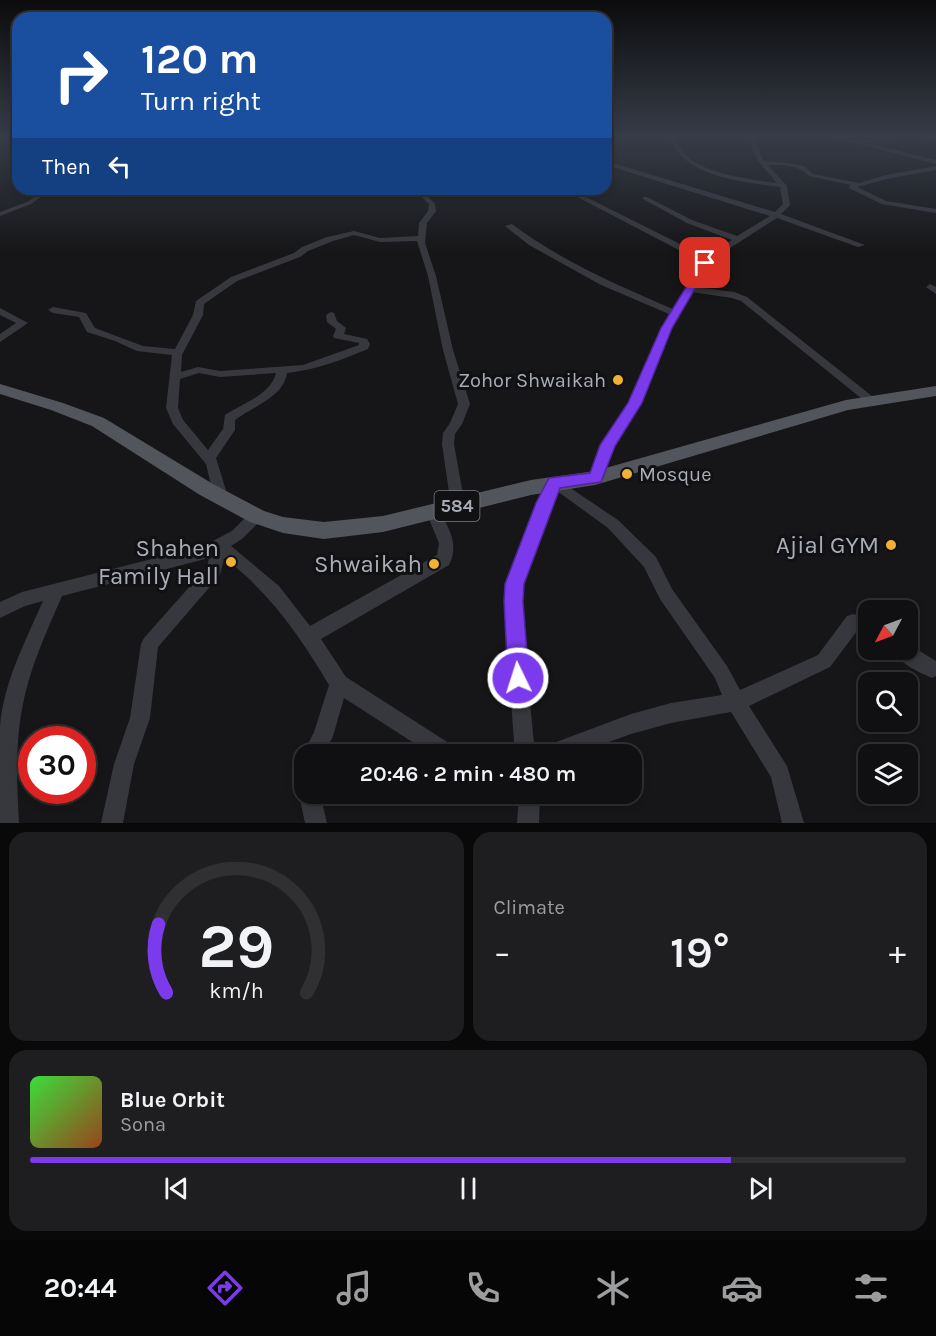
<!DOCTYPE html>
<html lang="en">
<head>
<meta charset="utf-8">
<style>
	:root { --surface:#101012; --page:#1e1e20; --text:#f1f3f6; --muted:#9c9d9f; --line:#303032; --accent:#7c3aed }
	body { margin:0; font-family:Karla,sans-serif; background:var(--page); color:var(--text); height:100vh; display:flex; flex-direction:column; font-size:22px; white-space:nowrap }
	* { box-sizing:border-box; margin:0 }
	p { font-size:20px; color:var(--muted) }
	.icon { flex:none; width:33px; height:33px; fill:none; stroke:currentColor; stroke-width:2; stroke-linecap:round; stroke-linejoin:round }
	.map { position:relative; height:823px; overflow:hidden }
	.sheet { display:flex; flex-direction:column; gap:9px; padding:9px; background:#09090a; flex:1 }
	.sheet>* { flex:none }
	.hud { position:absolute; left:12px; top:12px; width:600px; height:183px; border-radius:18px; box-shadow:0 3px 9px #0003,0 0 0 2px var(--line); background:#1a4fa0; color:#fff; overflow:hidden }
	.needle { width:39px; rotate:229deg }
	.buttons { position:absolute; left:858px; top:600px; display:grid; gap:12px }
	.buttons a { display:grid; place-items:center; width:60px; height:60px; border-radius:12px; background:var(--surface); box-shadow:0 3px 9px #0003,0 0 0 2px var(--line); font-size:30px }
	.speed { position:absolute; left:18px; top:726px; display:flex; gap:12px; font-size:30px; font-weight:700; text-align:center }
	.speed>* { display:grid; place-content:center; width:78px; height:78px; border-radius:50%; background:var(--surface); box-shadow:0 3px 9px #0003,0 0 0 2px var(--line); line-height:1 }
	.speed .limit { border:9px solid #d22; background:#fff; color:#111 }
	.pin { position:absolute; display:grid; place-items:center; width:51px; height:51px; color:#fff; margin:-26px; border-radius:12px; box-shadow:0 3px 9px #0006 }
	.me { position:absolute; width:66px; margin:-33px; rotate:356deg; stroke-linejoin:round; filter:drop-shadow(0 0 4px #0008) }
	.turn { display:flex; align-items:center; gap:21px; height:126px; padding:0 30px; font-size:27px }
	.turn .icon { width:78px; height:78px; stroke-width:2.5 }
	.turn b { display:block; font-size:42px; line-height:51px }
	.then { display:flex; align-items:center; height:57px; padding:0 30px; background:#0003; gap:12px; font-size:22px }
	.big { font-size:45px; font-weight:600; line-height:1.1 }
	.sheet .tile { flex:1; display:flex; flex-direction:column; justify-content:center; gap:9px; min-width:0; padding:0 21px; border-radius:18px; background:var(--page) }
	.sheet .dial { align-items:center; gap:0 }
	.dial svg { height:156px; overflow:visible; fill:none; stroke:var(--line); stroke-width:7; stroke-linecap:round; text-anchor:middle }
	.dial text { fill:var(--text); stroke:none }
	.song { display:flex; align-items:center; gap:18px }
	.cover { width:72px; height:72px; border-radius:9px; background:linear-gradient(135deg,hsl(120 70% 55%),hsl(20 70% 35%)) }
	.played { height:6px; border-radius:3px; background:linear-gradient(90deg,var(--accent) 80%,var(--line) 80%) }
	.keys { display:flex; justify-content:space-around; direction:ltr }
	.heat { display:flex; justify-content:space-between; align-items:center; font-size:33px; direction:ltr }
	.sheet .tiles { flex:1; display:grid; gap:9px; grid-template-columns:1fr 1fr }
	.tile:last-child { grid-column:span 2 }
	.trip { position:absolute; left:294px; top:744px; width:348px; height:60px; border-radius:18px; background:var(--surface); box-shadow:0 3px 9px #0003,0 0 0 2px var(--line); font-weight:600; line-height:60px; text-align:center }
	.tab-bar { display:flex; height:96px; justify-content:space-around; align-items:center; background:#060607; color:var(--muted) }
	.tab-bar .icon { width:42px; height:42px }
	.tab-bar .selected { color:var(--accent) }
	.tab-bar b { font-size:27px; color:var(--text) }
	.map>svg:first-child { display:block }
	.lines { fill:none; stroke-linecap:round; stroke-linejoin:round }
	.minor { fill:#37383d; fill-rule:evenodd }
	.major { fill:#53555c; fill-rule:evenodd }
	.route { fill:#7c3aed; stroke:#51269a; stroke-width:1.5 }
	.poi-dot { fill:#f2b134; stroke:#111113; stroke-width:2 }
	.labels { text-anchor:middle; stroke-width:6; stroke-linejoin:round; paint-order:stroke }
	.shield { fill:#111113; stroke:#7b7e86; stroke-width:1.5 }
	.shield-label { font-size:18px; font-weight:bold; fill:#a8adb8 }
	.poi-label { font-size:20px; fill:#a8adb8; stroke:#111113; text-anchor:end }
	.near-poi-label { font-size:24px; fill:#a8adb8; stroke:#111113; text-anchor:end }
</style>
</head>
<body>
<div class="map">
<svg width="936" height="823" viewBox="0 0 936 823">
	<rect width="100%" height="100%" fill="#161618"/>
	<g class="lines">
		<path class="minor" d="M671,137H675C677,141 678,146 681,150C699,174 749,179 777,183C765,168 750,157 752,137H757V147L764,161L796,164L804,166L813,174L859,183L886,175L936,166V170L887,179L857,187L886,201L936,209V213L882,204L849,188V186L851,185L809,176C798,164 783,165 768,165L787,186L790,205L781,214L865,245L858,247L777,218L716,257L708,264L695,287L734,292L747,297L877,400L871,404L867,403L741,301L732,298L692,292L671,328L641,403L613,446L600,482H590L588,478L601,445L629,403L661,328L669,314L601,285L529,245L505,226L512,224C561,261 617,285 673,309L702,262L562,189H570L706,257L732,240L687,223L643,199V197H647L692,220L737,236L770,216L606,165V161L775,212L783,204L780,187C744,182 681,177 671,137Z
			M832,137H840L859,141L895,137L866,143L936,160V164Z
			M925,137H936V141L926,138Z
			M46,189H53L31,204L0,216V212L27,202Z
			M105,189H123C119,192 109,192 105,189Z
			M414,189H421L435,204L436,211L427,223L425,243L436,276L453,350L470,404L462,424L455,434L454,444L465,506L463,510L458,512L453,510L451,506L442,444L443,433L450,423L458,404L443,350L428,276L417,241L380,242L354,235L333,241L308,251L300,257L237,281L204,304L203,315L182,355L181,372L198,367L220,371L303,365L359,345V343L334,338L333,336L336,329L327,322L326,315L331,312L334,313L337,321L346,328L344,334L367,339L370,344L368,349C341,360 316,370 287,373C283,398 253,406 235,420V430L216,458L228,497L226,501L221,502L216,501L214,497L206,464L173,424L166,408L172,355L137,351L115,341L87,332L79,317L53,313L48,310L53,307L86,313L95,328L143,346L175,349L193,315L196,301L231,277L294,253L302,247L327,237L354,231L380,238L418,236L419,223L428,211L429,204ZM199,373L220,377L276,373C271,395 241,404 225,415L223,429L208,450L183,420L178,408L180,379Z
			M930,284L936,287V294L926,287Z
			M0,308L28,323L0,342V334L16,323L0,315Z
			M554,477L618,520L656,557L672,589L727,666L740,690L818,655L847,616L853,614L868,618V634L857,631L830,667L749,706L787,766L804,823H782L771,777L731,712L671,723L631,734L576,754H540L543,747L631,714L671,703L722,695L715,678L660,599L644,567L608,528L557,491L522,584L526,661L535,754H515L508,661L506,584L547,482L549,478Z
			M433,506L438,508C448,527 460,544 449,565L321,639L346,677L455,747L458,754H431L344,698L333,736L324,754H304V758L303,754L314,732L329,685C301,638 269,591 224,558L220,575L158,647L150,718L134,764L123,823H101L114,764L130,718L141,644L144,638L207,567L209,558L62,596C46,633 29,669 22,709C15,746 17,785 19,823H0C0,791 0,758 0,727C3,683 26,640 43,601L25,606L0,618V602L22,592L203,546L232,531L252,511L257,509L262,511L264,515L262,519L242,539L231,546L279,586L310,626L437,555L439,543L426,512L428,508Z
			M908,644L936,661V676L932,678C920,673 897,662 893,650H908Z
			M302,786H304V794H320L327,823H305L299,794Z
			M519,794H540L539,823H517Z"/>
		<path class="major" d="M0,384L63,403L104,418L213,484L264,511L283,517L324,522L383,516L531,480L595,471L846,400L936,386V396L848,410L595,485L531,495L383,532L324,539L283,533L250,522L200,495L92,426L51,410L0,394Z"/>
	</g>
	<linearGradient id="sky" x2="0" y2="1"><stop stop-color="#0c0c0d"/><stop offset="0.54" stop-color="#363c48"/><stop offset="1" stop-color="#363c48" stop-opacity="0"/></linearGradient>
	<rect width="936" height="252" fill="url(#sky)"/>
	<path class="route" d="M702,261L710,263L672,328L642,403L615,446L601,482L560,488L524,584L523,602L529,678L526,686L518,689L511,686L508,678L504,602L505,584L536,503L549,478L590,473L600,445L628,403L661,328Z"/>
	<g class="poi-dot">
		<circle cx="618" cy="380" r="6"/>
		<circle cx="627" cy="474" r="6"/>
		<circle cx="891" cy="545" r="6"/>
		<circle cx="231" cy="562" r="6"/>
		<circle cx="434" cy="564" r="6"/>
	</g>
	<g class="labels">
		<rect class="shield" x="434.5" y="491" width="45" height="30" rx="4.5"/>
		<g class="shield-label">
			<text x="457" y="512">584</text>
		</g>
		<g class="poi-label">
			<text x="606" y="387">Zohor Shwaikah</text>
			<text x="639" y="481" text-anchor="start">Mosque</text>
		</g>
		<g class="near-poi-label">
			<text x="879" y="553">Ajial GYM</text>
			<text x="219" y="556">Shahen<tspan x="219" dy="28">Family Hall</tspan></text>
			<text x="422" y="572">Shwaikah</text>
		</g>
	</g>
</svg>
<div class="buttons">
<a><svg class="needle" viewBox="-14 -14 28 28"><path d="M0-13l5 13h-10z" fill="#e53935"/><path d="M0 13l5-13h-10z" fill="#9c9d9f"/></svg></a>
<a><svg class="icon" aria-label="search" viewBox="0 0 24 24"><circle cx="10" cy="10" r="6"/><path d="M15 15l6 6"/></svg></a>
<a><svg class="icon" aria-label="layers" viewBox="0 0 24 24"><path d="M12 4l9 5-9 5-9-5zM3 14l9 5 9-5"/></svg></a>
</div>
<div class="speed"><div class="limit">30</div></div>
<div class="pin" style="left:705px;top:263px;background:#d93025"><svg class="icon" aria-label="arrive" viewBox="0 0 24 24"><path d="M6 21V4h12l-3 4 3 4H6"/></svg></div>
<svg class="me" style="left:518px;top:678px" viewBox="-20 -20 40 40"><circle r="17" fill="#7c3aed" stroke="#fff" stroke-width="3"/><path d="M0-11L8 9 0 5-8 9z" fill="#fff"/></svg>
<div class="trip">20:46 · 2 min · 480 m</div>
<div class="hud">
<div class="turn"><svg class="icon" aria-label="right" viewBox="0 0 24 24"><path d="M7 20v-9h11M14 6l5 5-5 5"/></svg><div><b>120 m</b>Turn right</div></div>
<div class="then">Then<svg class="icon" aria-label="left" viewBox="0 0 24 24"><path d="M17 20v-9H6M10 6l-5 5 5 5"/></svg></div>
</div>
</div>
<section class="sheet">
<div class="tiles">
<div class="tile dial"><svg viewBox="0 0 100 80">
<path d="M14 69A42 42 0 1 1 86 69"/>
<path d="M14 69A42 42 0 0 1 10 34" stroke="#7c3aed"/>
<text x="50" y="56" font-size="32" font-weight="700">29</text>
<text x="50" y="72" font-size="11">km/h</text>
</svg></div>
<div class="tile"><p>Climate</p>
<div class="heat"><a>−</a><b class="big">19°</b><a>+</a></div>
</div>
<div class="tile">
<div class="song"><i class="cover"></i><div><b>Blue Orbit</b><p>Sona</p></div></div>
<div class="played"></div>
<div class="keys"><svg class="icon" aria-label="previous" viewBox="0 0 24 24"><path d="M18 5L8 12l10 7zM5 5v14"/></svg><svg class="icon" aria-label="pause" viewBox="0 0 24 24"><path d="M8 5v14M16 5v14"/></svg><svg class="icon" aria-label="next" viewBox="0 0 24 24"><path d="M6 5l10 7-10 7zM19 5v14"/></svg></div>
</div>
</div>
</section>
<nav class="tab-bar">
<b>20:44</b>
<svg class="icon selected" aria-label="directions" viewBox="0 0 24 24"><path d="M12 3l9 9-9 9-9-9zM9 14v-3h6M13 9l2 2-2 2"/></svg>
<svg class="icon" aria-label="music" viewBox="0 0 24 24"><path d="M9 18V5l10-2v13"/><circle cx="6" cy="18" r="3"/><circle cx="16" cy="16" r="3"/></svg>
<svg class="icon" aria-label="phone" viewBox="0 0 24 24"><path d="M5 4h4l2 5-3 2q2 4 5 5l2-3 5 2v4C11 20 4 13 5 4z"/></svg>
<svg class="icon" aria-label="climate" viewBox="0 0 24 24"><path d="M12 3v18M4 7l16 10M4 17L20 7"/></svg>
<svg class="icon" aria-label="car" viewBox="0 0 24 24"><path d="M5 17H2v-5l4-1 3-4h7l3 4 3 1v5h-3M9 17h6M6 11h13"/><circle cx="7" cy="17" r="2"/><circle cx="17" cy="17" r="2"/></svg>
<svg class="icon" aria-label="filters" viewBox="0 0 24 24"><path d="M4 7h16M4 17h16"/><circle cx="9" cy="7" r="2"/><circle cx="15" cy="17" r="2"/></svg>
</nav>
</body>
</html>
